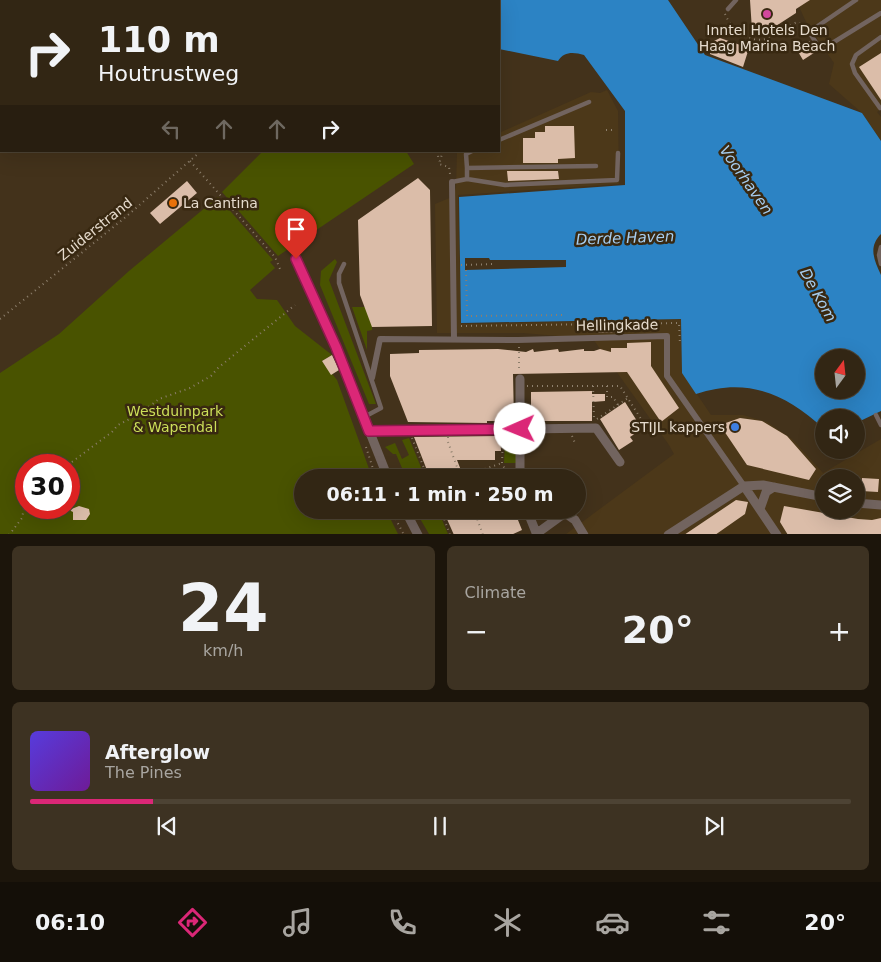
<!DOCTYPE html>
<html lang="en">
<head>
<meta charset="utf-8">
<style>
	:root { --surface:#322614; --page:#3d3222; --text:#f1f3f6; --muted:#a8a5a0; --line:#4d4334; --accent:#db2777 }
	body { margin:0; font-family:"DejaVu Sans",sans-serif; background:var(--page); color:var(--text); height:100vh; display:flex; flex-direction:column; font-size:19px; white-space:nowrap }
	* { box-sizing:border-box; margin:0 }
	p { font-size:16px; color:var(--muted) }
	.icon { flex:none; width:28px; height:28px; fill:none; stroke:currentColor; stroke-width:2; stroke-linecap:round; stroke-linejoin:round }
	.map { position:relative; height:534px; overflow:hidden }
	.details { display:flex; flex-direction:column; gap:12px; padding:12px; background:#1c150b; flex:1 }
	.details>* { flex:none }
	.banner { position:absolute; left:0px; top:0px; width:500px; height:152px; box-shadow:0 5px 20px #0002,0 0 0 1px var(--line); background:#322614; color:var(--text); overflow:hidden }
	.needle { width:32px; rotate:15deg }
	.controls { position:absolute; left:815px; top:349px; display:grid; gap:10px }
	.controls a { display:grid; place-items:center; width:50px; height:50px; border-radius:50%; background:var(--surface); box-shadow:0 5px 20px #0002,0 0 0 1px var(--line); font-size:25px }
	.speed { position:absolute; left:15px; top:454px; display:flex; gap:10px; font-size:25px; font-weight:700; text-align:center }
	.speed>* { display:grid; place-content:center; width:65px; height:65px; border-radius:50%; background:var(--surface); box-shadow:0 5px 20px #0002,0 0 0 1px var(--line); line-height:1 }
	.speed .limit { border:8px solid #d22; background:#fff; color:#111 }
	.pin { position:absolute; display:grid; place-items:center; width:42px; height:42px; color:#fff; margin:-51px -21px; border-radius:50% 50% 50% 0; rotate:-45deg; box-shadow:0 0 5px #0007 }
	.pin .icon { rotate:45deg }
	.me { position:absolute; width:55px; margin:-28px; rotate:269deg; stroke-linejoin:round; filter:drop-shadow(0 0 4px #0008) }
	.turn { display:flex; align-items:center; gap:18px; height:105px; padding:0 15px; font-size:22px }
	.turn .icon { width:65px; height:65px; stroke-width:2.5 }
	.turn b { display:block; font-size:35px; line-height:42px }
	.lanes { display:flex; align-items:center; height:48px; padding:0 15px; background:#0003; justify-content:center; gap:25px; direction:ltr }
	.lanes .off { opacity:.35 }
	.big { font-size:38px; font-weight:600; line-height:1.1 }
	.details .tile { flex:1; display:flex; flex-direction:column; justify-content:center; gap:8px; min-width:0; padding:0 18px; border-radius:8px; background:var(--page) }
	.details .dial { align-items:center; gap:0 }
	.dial b { font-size:65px; line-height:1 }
	.song { display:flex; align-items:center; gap:15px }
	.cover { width:60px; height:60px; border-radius:8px; background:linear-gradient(135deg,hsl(250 70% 55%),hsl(280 70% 35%)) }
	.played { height:5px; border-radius:2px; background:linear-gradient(90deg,var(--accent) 15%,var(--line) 15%) }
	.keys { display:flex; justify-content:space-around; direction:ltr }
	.heat { display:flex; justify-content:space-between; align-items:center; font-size:28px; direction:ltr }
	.details .tiles { flex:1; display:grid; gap:12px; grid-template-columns:1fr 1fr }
	.tile:last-child { grid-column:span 2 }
	.trip { position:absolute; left:294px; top:469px; width:292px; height:50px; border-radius:25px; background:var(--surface); box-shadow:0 5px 20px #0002,0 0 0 1px var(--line); font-weight:600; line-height:50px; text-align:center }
	.dock { display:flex; height:80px; justify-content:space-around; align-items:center; background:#140f08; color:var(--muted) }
	.dock .icon { width:35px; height:35px }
	.dock .on { color:var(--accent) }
	.dock b { font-size:22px; color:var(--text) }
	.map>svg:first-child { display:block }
	.built { fill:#4c3819; fill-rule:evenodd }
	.green { fill:#495300; fill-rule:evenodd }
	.water { fill:#2c83c4; fill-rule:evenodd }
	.pier { fill:#43321b }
	.building { fill:#dbbda9 }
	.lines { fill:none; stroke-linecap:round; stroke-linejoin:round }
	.path { stroke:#8d7f6c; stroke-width:2; stroke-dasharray:1 4; stroke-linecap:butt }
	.service { stroke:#72645f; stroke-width:4.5 }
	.pedestrian { stroke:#72645f; stroke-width:6 }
	.minor { stroke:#72645f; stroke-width:9 }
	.route-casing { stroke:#8e194d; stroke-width:12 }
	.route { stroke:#db2777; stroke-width:9 }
	.hotel-dot { fill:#d1479c; stroke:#382811; stroke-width:2 }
	.food-dot { fill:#e8710a; stroke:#382811; stroke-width:2 }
	.shop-dot { fill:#3f7fe0; stroke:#382811; stroke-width:2 }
	.labels { text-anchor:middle; stroke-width:5; stroke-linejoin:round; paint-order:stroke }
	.poi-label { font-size:14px; fill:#e6dbcd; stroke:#382811 }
	.street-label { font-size:14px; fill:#e6dbcd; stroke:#382811 }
	.park-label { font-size:14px; fill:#ccdf59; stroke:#382811 }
	.water-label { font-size:15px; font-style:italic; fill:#a6cdef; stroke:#382811 }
</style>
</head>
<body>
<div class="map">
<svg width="881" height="535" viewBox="0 0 881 535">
	<rect width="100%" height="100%" fill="#43321b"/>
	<path class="built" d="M796,0H881V109L877,112L881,117V141L862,113L829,84L834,63L807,24Z
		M607,90L618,111L619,184L458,195L461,324L681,319L682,372L711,415H743L767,422L792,439L823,473L881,439V534H566L674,454L669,445L593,339L523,333H437L435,204L452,197L456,188L457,152L499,151V133L591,92L600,93ZM824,478H856V510H824Z"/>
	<path class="green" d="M263,151H406L414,164L278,256L222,192Z
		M218,197L273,260L270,262L275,268L250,290L257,299L277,300L295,326L332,355L322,361L337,380L372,477L302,478V510H386L398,534L0,535V373L59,334L129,271ZM26,465H69V508H26Z
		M335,259L337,262L329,280L376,404H369L320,285L321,271Z
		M352,307H372V330L367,331V350Z
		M409,438L425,477H400L402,468L396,454H393L385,447L395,443L402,459L409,455L402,440Z
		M505,442L517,443L516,463H504Z
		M415,510H438L448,534H429Z"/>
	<path class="water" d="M0,0H99L1,1L0,95Z
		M387,0H668L705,55L862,113L881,141V234C868,247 874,260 881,275V411L856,423V418H824L823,428C785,393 746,377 696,394L682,373L681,319L461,323L459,197L625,185V111L584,55C574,52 564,51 558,61L499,49V1ZM824,358H856V390H824Z"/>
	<path class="pier" d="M465,258H489L490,260H566V267L465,270Z"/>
	<path class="building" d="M750,0H810L796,9V13L762,35L752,30Z
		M720,38L749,48L743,67L710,54V43Z
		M809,41L817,51L803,60L797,50Z
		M881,53V100L859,67Z
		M545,126H574L575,158L558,159V163H523V138H535V132H545Z
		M507,171H558L559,179L508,181Z
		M418,178L430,190L432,326L372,327L360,295L358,220Z
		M187,181L197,193L160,224L150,213Z
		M598,325H619V332L598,333Z
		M651,342V366L679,408L661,422L627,372L513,374L514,421H487V423L408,422L390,376V354L419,353V350L498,349L526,352L533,349L534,352L558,349L559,352L584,349V351H594L600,349L611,352V348H627V343Z
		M332,355L339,370L331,375L322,361Z
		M592,391V394H605V401L592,402V421H526V407H531V392Z
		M625,402L642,429L630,437L633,441L619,450L600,419Z
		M740,418L762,421L787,436L816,469L809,480L747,465L720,425Z
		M500,436L501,451H495V460H457L464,478H430L414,437Z
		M501,469L504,478H481V477Z
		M862,478L879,479L878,492L861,491Z
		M736,500L748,502L745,514L715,535H684Z
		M79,506L89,509L90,514L86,520H73V512L69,510Z
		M784,506L858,519L872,520L881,518V535H788L780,522Z
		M443,510H514L522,530L511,535H454Z"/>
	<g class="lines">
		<path class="path" d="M379,0L380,1
			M287,1V0
			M725,14C732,31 751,45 769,38C779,34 787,26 797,22L805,26
			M606,130H616
			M437,151L439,161
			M443,151L439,164L449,167L450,174
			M190,161L275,257L280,269
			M461,265L495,264
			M466,270L467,316L565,315
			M0,319L127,216L201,151
			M461,326L679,323L680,345
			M519,347V370
			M527,386H620L650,433
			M593,386L594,419
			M607,386V397H613L618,405
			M597,419L628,398
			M572,436L575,443
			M448,437V442L461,478
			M503,437L502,463L509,478
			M412,438L428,478
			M366,447L376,478
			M68,465L112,432L118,425L141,413L159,399L190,388L211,376L218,368L295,305
			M461,477L502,463
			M391,510L404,535
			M441,510L450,535
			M474,510L483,535
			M9,535L22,518L26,498"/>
		<path class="service" d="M856,0L809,32L821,50L881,13
			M728,9L736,0
			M880,108L855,73L852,64L856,55L881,37
			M499,140L589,102
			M467,168L466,154L472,151
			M467,179L505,185L617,180L618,153
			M452,182L467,179V168L596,166
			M881,247L879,255L881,264
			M344,264L339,274V283L381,408L364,417
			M876,415L881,425"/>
		<path class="pedestrian" d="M452,182L454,339
			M372,378L380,339L518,340L667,336V376L744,486"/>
		<path class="minor" d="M296,259L336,347L388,478
			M520,379V478
			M369,431L596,428L620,462
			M856,503L881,505
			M760,509L766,492L774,487
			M405,510L418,535
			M527,510L537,535
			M565,513L575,520L584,535
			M536,534L569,510
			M668,535L744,486
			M777,535L744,486L763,485L824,497"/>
	</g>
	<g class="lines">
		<g class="route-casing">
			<path id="route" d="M296,259L336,347L369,431L520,429"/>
		</g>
		<use href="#route" class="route"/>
	</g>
	<circle class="hotel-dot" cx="767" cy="14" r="5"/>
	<circle class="food-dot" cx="173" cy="203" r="5"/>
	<circle class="shop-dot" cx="735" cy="427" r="5"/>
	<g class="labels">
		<g class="poi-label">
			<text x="767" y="35">Inntel Hotels Den<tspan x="767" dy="16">Haag Marina Beach</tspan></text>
			<text x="183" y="208" text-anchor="start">La Cantina</text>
			<text x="725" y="432" text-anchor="end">STIJL kappers</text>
		</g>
		<g class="street-label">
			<text transform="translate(95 229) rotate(-39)" y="5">Zuiderstrand</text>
			<text transform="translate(617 325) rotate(-1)" y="5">Hellingkade</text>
		</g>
		<g class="park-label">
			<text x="175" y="416">Westduinpark<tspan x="175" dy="16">&amp; Wapendal</tspan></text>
		</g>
		<g class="water-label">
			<text transform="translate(746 180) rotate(55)" y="5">Voorhaven</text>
			<text transform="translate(625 238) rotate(-2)" y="5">Derde Haven</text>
			<text transform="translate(818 295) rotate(61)" y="5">De Kom</text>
		</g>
	</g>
</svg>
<div class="controls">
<a><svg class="needle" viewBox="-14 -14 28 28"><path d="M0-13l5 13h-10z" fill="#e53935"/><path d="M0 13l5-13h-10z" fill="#a8a5a0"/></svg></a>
<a><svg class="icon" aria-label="sound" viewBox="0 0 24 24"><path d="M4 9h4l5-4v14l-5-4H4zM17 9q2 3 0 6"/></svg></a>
<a><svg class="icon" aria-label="layers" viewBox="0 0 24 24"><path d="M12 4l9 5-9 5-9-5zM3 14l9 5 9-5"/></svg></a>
</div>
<div class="speed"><div class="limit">30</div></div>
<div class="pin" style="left:296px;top:259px;background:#d93025"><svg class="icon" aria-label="arrive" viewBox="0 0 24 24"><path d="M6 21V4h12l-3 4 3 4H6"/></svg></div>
<svg class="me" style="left:520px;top:429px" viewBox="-20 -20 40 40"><circle r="19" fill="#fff"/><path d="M0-13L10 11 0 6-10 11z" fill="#db2777"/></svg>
<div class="trip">06:11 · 1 min · 250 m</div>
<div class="banner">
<div class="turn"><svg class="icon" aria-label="right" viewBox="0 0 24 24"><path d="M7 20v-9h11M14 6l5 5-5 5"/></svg><div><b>110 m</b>Houtrustweg</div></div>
<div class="lanes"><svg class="icon off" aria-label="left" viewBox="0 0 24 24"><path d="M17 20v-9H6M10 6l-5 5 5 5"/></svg><svg class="icon off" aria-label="ahead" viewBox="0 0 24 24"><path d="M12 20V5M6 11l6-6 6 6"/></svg><svg class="icon off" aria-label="ahead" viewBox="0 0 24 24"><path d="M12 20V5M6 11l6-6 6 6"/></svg><svg class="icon" aria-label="right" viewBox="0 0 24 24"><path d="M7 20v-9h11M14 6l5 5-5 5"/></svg></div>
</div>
</div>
<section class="details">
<div class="tiles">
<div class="tile dial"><b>24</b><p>km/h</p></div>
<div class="tile"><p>Climate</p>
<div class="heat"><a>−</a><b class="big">20°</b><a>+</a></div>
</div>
<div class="tile">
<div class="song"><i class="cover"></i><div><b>Afterglow</b><p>The Pines</p></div></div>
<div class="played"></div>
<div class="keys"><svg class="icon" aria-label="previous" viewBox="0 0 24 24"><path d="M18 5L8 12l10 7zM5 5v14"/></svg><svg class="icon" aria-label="pause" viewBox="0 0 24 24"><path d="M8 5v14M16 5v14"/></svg><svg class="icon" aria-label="next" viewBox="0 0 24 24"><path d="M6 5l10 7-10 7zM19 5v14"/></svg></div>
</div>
</div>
</section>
<nav class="dock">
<b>06:10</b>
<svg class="icon on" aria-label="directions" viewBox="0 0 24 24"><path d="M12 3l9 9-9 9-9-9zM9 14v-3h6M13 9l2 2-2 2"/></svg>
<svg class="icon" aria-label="music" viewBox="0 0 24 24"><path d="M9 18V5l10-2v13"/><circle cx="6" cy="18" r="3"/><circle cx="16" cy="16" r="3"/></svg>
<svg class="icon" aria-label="phone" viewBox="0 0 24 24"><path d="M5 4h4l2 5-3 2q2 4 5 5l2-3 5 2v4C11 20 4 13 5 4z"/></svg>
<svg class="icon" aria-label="climate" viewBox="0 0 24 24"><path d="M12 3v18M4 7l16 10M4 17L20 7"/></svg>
<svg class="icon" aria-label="car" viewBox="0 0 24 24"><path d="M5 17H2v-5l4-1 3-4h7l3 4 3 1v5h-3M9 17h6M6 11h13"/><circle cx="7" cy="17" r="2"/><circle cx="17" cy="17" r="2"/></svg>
<svg class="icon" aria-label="filters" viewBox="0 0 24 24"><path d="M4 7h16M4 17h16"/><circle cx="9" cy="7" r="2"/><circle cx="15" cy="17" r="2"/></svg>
<b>20°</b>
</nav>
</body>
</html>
